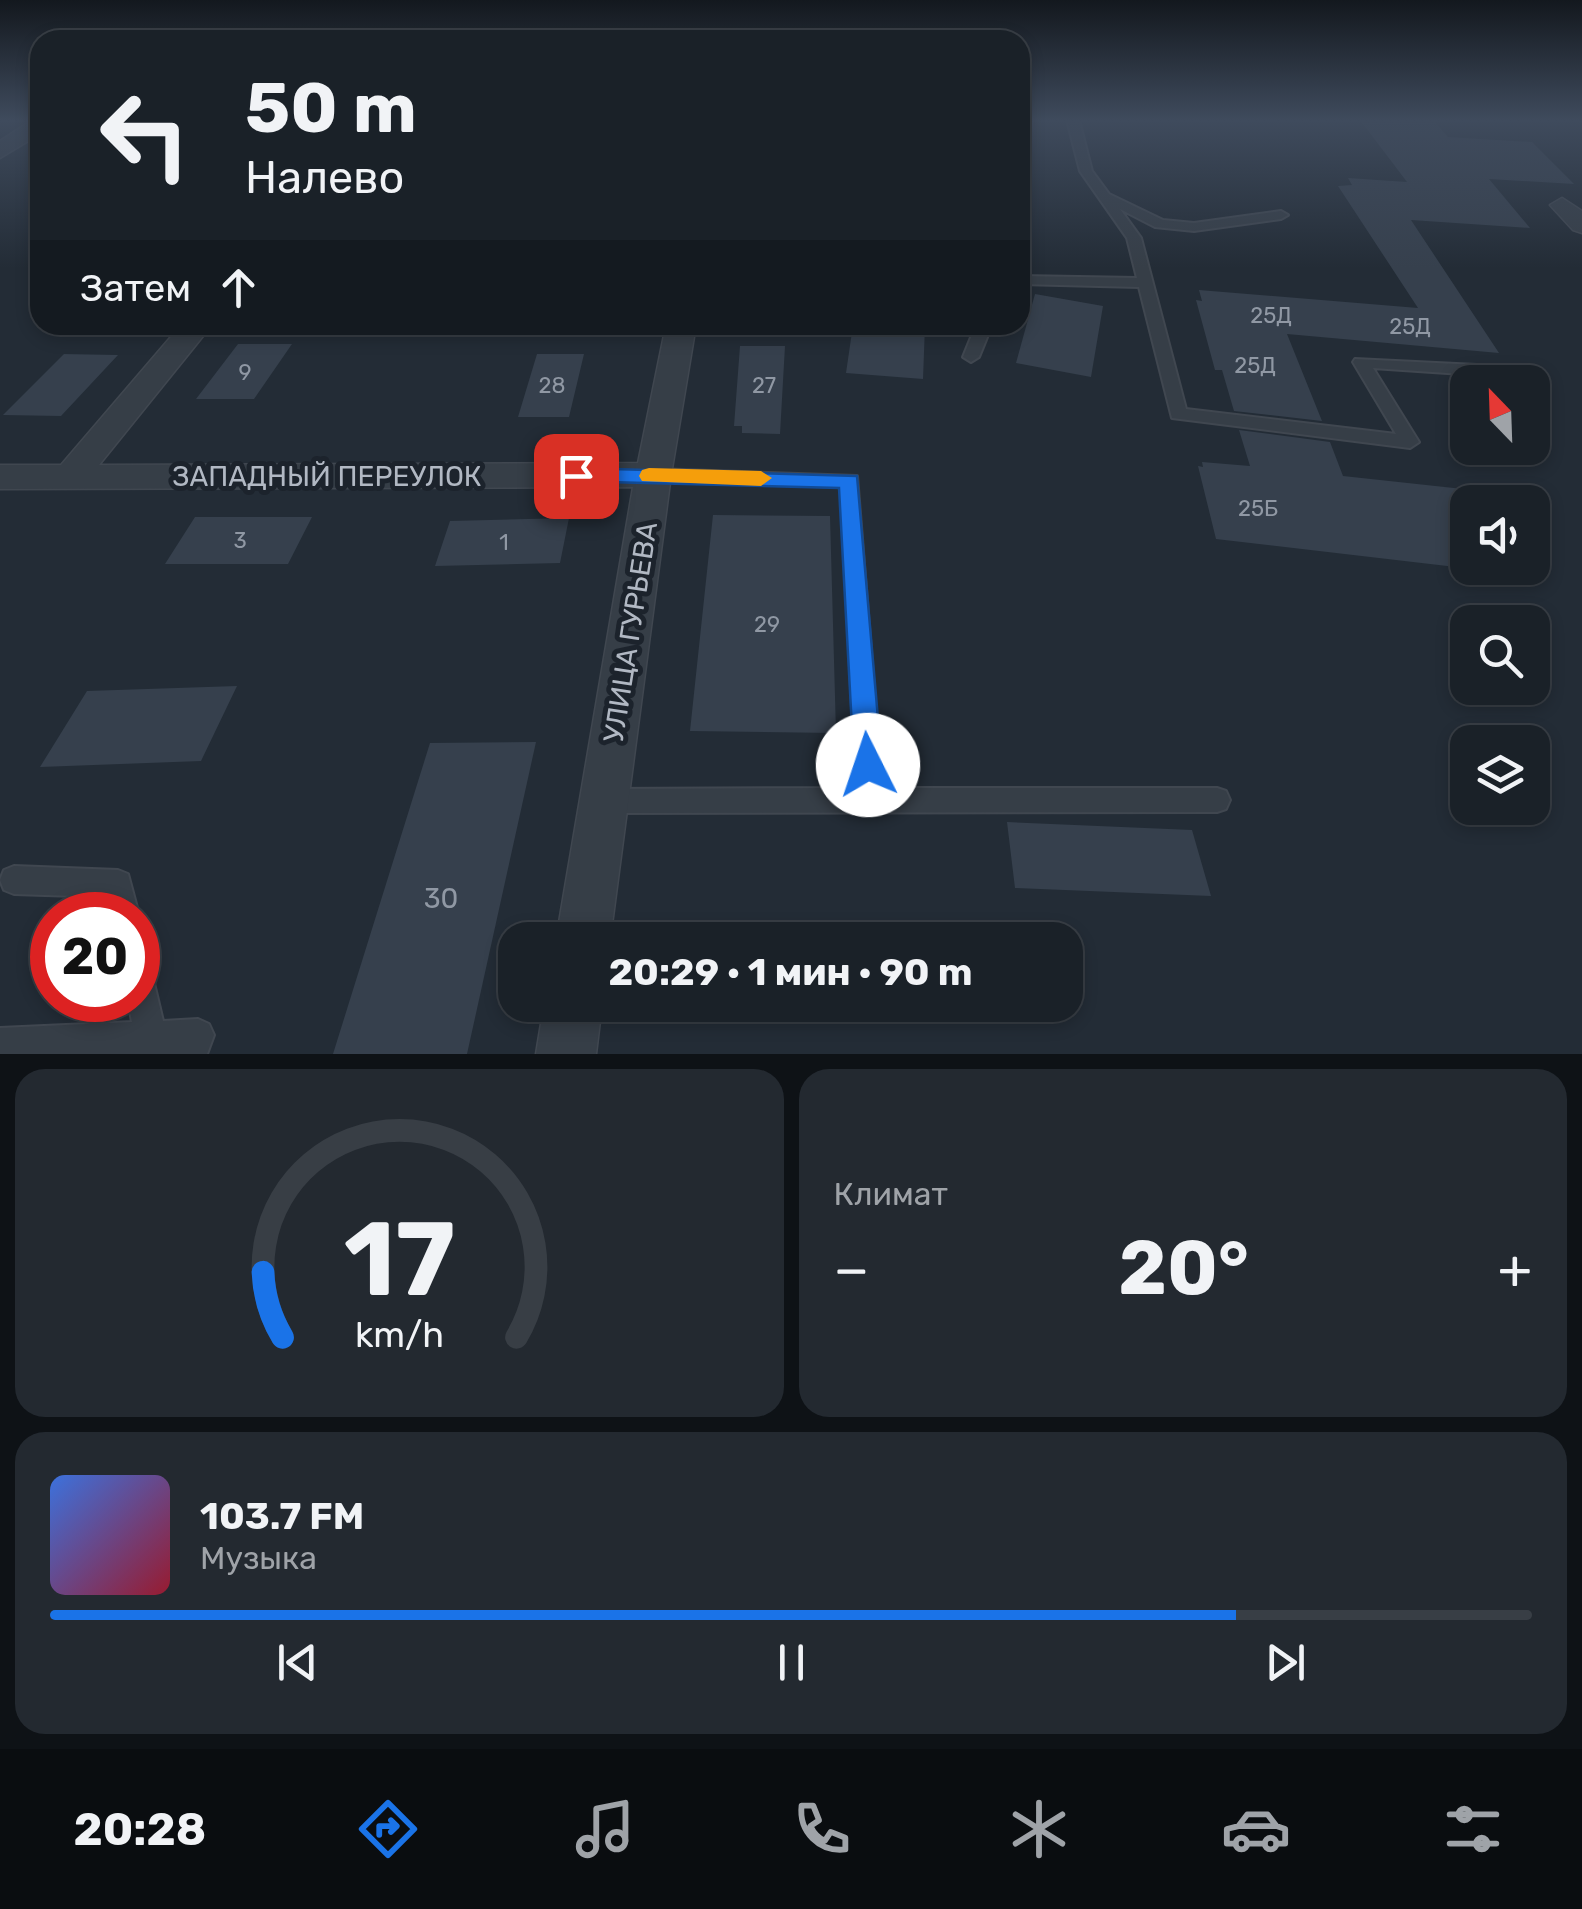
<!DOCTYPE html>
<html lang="ru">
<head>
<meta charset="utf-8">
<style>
	:root { --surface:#1a2128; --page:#232930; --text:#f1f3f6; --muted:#9fa3a8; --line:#383e45; --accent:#1a73e8 }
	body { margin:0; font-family:Rubik,sans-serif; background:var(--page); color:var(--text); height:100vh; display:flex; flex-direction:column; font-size:38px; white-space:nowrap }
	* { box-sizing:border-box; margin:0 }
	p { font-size:32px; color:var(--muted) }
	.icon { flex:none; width:55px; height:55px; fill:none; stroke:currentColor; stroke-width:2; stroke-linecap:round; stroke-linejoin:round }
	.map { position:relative; height:1054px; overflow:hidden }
	.sheet { display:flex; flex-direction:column; gap:15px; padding:15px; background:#0e1216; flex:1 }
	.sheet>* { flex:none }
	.top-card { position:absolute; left:30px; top:30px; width:1000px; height:305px; border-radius:30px; box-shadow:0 5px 15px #0003,0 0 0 2px var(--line); background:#1a2128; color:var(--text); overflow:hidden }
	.needle { width:65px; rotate:337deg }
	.controls { position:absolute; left:1450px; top:365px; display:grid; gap:20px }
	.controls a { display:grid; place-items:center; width:100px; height:100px; border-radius:20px; background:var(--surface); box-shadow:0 5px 15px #0003,0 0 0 2px var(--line); font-size:50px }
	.speed { position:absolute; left:30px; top:892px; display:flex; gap:20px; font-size:50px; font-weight:700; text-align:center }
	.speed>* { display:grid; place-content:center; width:130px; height:130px; border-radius:50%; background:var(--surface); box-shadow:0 5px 15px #0003,0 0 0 2px var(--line); line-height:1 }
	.speed .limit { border:15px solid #d22; background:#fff; color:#111 }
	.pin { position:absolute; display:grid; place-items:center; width:85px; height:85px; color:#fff; margin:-42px; border-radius:20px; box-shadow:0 5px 15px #0006 }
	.me { position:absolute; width:110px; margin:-55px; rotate:356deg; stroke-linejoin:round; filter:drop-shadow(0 0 8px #0008) }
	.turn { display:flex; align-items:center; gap:35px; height:210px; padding:0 50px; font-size:45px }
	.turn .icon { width:130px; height:130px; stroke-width:2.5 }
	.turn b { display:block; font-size:70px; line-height:85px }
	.then { display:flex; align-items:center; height:95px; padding:0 50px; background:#0003; gap:20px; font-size:38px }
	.big { font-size:75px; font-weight:700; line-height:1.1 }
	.sheet .tile { flex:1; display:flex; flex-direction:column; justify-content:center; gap:15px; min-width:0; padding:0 35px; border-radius:30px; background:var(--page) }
	.sheet .dial { align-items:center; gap:0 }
	.dial svg { height:260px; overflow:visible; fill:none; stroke:var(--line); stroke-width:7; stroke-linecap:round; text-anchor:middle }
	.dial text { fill:var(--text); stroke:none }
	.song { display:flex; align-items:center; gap:30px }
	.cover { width:120px; height:120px; border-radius:15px; background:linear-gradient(135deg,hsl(220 70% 55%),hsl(350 70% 35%)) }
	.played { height:10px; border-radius:5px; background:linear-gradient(90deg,var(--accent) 80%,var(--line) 80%) }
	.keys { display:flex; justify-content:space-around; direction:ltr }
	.heat { display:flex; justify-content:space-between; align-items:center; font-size:55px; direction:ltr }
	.sheet .tiles { flex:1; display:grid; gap:15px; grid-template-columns:1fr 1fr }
	.tile:last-child { grid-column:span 2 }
	.trip { position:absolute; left:498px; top:922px; width:585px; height:100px; border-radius:30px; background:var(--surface); box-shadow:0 5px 15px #0003,0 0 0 2px var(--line); font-weight:700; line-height:100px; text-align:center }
	.tabs { display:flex; height:160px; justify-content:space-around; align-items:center; background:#0a0d10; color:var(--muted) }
	.tabs .icon { width:70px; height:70px }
	.tabs .active { color:var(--accent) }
	.tabs b { font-size:45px; color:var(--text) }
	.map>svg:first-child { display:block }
	.building { fill:#36404d }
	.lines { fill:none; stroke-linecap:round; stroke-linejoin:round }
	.service-casing { stroke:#404750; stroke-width:4 }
	.minor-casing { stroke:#404750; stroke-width:3 }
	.service { fill:#363e47; fill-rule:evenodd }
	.minor { fill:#363e47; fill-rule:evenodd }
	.route { fill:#1a73e8; stroke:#114b97; stroke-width:2.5 }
	.slow { fill:#f59e0b }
	.labels { text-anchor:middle; stroke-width:10; stroke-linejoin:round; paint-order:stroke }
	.number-label { font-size:22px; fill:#9098a4 }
	.street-label { font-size:28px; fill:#b1b8c3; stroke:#1c232c }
	.near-number-label { font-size:28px; fill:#9098a4 }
</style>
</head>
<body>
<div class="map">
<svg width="1582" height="1054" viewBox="0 0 1582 1054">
	<rect width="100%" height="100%" fill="#232c36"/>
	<path class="building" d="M1360,120H1433L1448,137L1532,142L1574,184L1489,179L1530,228L1411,220L1499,353L1287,334L1322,421L1234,411L1222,370H1215L1196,300L1202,301L1199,290L1418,308L1338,186L1352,185L1348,178L1407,182Z
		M1035,294L1103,306L1091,377L1016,363Z
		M853,325H925L923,379L846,373Z
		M238,344H292L254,399H196Z
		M740,346H785L780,434L742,433V426H734Z
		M64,354L118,355L61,416L3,415Z
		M537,354H584L569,417H518Z
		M1239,430L1330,442L1343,476L1463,489L1470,502L1468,568H1505L1507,573L1216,539L1198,466L1203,467L1202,462L1250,466Z
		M713,515L830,516L836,733L690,731Z
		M195,517H312L288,564H165Z
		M569,518L560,563L435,566L450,521Z
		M237,686L201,761L40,767L87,691Z
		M536,742L467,1054H333L430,743Z
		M1007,822L1192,830L1211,896L1015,888Z"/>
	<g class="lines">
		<g class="service-casing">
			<path id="service" d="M1067,120H1079L1092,171L1109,194L1163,220L1194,223L1281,211L1288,215L1281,219L1194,231L1155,227L1120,209L1141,238L1186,409L1396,434L1353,362L1355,359L1477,365L1485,370L1477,375L1373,368L1419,442L1410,448L1172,418L1139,287L1020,284V276L1137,278L1127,238L1080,171Z
				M976,325H992L979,357L971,362L963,357Z
				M653,469L857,476L882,788H1217L1226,791L1230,800L1226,809L1217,812L604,813L595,810L591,801L595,792L604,789L856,788L841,487L646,480L644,475Z
				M14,866L118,870L128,874L139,915L138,919V915H111L107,897L14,894L4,890L0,880L4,870Z
				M138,958L149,962L163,1021L198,1019L209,1024L214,1035L207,1054H0V1028L132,1022L128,1000H138Z"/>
		</g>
		<g class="minor-casing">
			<path id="minor" d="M32,120H40V134L0,158V141Z
				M1562,198L1582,211V233L1573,230L1550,205Z
				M181,325H212L99,465L638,463L666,325H696L671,475L610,940H556L633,487L0,489V465H61Z
				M544,1005H602L596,1054H536Z"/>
		</g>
		<use href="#service" class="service"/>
		<use href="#minor" class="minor"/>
	</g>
	<linearGradient id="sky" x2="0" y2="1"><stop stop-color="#13181e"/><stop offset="0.45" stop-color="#3f4b5d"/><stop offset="1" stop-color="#3f4b5d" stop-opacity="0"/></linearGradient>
	<rect width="1582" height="268" fill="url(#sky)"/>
	<path class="route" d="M576,468L857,476L882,765L878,774L868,778L858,774L854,765L839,488L568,481L565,476L568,470Z"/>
	<path class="slow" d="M649,468L761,471L772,478L761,486L642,481L639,476L642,470Z"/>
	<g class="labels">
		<g class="number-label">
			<text x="1271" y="323">25Д</text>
			<text x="1410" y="334">25Д</text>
			<text x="1255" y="373">25Д</text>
			<text x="245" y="380">9</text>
			<text x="552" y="393">28</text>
			<text x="764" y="393">27</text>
			<text x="1258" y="516">25Б</text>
			<text x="240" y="548">3</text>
			<text x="504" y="550">1</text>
			<text x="767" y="632">29</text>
		</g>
		<g class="street-label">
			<text x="327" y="486">ЗАПАДНЫЙ ПЕРЕУЛОК</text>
			<text transform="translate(630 632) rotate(-81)" y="10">УЛИЦА ГУРЬЕВА</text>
		</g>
		<g class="near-number-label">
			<text x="441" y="908">30</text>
		</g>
	</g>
</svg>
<div class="controls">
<a><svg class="needle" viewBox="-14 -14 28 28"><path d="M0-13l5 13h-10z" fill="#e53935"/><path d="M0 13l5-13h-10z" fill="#9fa3a8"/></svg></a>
<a><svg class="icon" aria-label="sound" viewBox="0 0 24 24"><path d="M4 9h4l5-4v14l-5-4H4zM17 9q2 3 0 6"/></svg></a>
<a><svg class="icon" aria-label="search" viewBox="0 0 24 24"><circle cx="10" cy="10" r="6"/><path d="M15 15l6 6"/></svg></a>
<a><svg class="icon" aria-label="layers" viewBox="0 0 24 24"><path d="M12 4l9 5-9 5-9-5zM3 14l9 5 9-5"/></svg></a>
</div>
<div class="speed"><div class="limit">20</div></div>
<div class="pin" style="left:576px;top:476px;background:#d93025"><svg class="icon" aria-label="arrive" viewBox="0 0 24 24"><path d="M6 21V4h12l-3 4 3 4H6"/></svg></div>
<svg class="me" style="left:868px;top:765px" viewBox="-20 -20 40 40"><circle r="19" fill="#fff"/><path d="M0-13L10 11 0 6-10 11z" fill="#1a73e8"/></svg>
<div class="trip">20:29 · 1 мин · 90 m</div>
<div class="top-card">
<div class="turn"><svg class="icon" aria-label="left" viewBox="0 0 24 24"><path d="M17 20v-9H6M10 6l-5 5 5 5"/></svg><div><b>50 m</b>Налево</div></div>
<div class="then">Затем<svg class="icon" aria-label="ahead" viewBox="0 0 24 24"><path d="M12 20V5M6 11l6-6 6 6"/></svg></div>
</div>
</div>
<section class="sheet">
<div class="tiles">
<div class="tile dial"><svg viewBox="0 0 100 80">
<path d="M14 69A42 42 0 1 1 86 69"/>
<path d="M14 69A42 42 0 0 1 8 49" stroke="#1a73e8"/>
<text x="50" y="56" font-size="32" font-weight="700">17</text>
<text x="50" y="72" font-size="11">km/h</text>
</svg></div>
<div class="tile"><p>Климат</p>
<div class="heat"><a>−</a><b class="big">20°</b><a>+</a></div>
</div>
<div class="tile">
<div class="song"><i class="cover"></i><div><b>103.7 FM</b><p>Музыка</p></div></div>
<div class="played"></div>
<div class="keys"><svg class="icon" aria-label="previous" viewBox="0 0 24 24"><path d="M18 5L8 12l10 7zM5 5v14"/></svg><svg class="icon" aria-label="pause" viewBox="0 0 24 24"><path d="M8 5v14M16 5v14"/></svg><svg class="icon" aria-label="next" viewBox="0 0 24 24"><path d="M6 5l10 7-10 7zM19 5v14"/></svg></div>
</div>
</div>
</section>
<nav class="tabs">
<b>20:28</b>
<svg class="icon active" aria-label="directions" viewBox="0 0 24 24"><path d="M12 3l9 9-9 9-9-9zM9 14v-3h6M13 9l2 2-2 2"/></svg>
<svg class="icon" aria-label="music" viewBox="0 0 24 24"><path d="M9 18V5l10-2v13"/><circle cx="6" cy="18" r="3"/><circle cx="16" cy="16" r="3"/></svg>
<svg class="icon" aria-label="phone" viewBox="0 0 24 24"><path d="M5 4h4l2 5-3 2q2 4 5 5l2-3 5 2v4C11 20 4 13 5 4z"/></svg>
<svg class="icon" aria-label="climate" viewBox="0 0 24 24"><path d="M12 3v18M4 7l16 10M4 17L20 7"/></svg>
<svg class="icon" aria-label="car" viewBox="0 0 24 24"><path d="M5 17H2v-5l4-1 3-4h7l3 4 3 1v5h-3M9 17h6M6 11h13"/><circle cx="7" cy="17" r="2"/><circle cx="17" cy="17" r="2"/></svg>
<svg class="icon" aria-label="filters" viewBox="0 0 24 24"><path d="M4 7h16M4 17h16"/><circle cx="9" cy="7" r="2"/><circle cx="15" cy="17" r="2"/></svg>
</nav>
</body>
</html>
